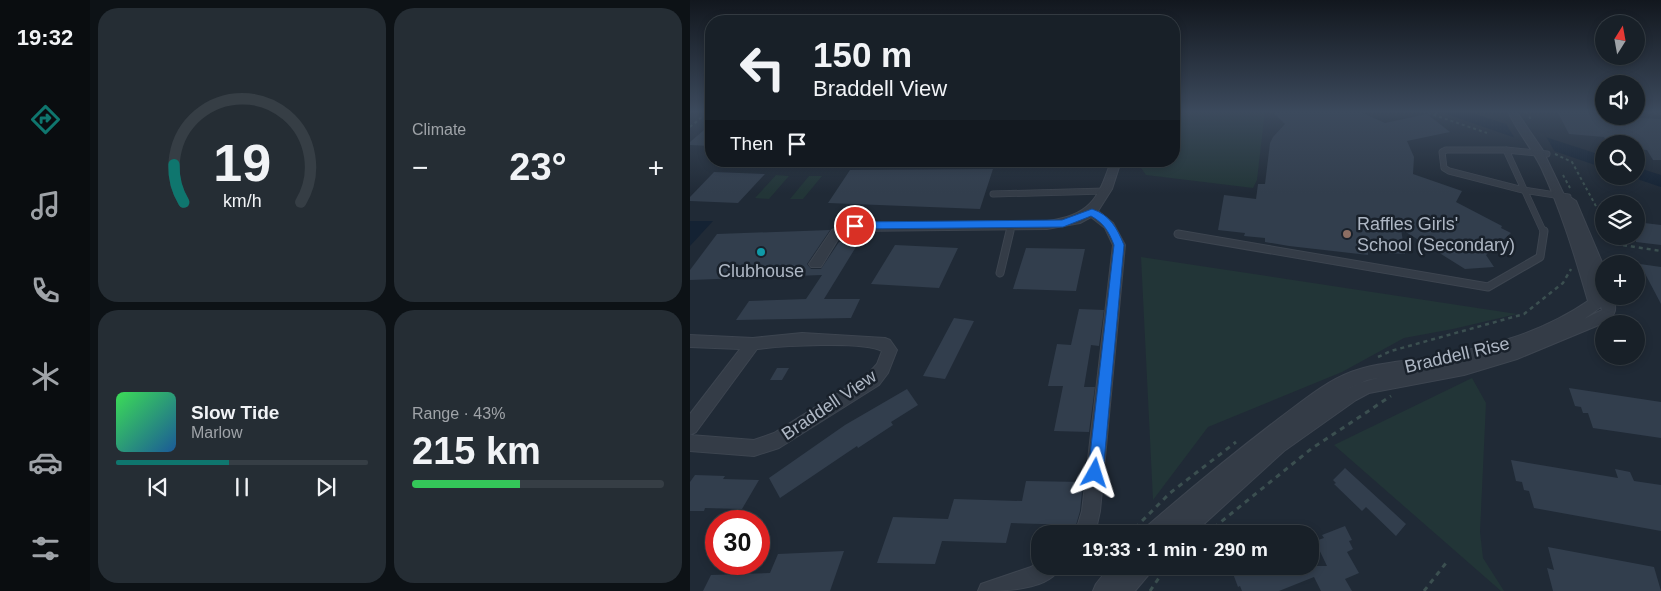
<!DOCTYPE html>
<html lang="en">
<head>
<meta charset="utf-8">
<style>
	:root { --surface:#182028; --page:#252d34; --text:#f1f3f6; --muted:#9fa3a8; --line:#363e45; --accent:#0f766e }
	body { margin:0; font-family:Helvetica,sans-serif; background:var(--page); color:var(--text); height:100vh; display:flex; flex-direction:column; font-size:19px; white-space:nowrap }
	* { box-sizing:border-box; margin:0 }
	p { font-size:16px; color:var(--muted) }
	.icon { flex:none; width:28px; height:28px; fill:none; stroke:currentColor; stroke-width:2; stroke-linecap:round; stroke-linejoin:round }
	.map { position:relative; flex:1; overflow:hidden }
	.details { display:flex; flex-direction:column; gap:8px; padding:8px; background:#0d1216; width:600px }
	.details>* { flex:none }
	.hud { position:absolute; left:15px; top:15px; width:475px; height:152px; border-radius:20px; box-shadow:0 2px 8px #0003,0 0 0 1px var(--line); background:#182028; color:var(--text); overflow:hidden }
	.needle { width:32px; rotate:11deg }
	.buttons { position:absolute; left:905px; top:15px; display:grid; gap:10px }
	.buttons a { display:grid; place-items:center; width:50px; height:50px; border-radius:50%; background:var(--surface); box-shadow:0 2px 8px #0003,0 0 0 1px var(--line); font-size:25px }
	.speed { position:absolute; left:15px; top:510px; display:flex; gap:10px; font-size:25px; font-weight:700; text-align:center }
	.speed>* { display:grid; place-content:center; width:65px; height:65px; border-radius:50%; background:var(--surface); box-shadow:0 2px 8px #0003,0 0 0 1px var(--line); line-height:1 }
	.speed .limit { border:8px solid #d22; background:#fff; color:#111 }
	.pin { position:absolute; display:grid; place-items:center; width:42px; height:42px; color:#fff; margin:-21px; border:2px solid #fff; border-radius:50%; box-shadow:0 1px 5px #0007 }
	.me { position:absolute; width:55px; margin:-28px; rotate:6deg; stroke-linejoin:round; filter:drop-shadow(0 0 4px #0008) }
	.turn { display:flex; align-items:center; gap:18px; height:105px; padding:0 25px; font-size:22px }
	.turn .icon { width:65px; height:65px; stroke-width:2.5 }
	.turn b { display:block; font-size:35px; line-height:42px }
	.then { display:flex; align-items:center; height:48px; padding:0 25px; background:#0003; gap:10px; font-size:19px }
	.big { font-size:38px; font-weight:700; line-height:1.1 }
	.details .widget { flex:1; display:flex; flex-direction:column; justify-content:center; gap:8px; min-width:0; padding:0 18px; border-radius:20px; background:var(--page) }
	.details .dial { align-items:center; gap:0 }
	.dial svg { height:130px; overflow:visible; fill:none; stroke:var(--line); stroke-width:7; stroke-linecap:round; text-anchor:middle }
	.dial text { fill:var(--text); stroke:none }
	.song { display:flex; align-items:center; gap:15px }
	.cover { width:60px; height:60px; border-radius:8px; background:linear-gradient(135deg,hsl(130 70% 55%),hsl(210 70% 35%)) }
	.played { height:5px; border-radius:2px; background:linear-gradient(90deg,var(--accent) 45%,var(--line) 45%) }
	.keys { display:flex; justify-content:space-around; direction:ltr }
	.heat { display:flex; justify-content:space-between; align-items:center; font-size:28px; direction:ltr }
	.charge { height:8px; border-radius:4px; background:linear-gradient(90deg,#34c759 43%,var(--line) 0) }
	.details .tiles { flex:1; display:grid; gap:8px; grid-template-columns:repeat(2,1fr) }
	.trip { position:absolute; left:341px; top:525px; width:288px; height:50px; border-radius:20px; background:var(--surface); box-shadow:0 2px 8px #0003,0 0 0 1px var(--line); font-weight:700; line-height:50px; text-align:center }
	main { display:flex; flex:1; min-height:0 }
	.tab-bar { display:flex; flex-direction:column; width:90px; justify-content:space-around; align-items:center; background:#0a0d10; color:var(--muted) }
	.tab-bar .icon { width:35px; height:35px }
	.tab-bar .on { color:var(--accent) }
	.tab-bar b { font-size:22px; color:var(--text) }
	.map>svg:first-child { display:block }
	.green { fill:#223537 }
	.water { fill:#142233 }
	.pier { fill:#202a36 }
	.building { fill:#323e4d }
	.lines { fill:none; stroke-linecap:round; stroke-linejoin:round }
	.service-far1-casing { stroke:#3d4550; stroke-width:7 }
	.service-casing { stroke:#3d4550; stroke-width:9 }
	.minor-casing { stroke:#3d4550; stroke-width:2 }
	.path-far2 { stroke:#3b4f50; stroke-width:2; stroke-dasharray:3 3; stroke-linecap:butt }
	.path-far1 { stroke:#3b4f50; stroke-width:2.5; stroke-dasharray:4 4; stroke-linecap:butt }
	.path { stroke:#3b4f50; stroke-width:3; stroke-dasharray:5 5; stroke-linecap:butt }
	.service-far1 { stroke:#343c47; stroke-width:5.5 }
	.service { stroke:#343c47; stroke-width:7 }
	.minor { fill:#343c47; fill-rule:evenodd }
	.route { fill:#1a73e8; stroke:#114b97 }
	.education-dot { fill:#8d6e63; stroke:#19212b; stroke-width:2 }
	.culture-dot { fill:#0f9aa8; stroke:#19212b; stroke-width:2 }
	.labels { text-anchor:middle; stroke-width:5; stroke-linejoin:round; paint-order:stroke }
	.poi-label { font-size:18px; fill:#aeb7c4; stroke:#19212b; text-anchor:start }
	.street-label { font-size:18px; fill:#aeb7c4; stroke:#19212b }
</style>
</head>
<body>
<main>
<nav class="tab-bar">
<b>19:32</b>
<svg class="icon on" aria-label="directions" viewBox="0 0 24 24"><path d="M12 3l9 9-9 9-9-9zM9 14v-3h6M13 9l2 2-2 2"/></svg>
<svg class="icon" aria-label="music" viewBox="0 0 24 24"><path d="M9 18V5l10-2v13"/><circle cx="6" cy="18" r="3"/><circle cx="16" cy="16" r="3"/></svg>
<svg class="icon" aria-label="phone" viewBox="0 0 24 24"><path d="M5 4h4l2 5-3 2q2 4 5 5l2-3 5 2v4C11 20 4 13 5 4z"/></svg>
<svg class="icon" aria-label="climate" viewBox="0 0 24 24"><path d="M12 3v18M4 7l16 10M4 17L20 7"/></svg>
<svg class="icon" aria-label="car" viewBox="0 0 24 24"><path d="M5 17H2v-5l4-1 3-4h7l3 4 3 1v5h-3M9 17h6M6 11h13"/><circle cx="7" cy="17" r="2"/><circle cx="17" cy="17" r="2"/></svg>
<svg class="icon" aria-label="filters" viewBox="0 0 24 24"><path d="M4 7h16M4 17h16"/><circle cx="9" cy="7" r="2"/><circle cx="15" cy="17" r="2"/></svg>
</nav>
<section class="details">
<div class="tiles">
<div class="widget dial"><svg viewBox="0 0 100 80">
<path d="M14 69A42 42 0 1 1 86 69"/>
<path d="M14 69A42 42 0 0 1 8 46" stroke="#0f766e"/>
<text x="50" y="56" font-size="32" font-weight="700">19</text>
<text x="50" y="72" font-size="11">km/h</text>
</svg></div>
<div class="widget"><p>Climate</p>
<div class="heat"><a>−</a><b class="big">23°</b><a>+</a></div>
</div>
<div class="widget">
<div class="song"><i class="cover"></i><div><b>Slow Tide</b><p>Marlow</p></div></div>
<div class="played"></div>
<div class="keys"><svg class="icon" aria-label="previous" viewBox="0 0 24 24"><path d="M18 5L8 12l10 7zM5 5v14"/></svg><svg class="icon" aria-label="pause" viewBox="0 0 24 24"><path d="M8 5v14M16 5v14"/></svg><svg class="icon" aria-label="next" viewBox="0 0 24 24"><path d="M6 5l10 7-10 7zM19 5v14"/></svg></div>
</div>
<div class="widget"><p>Range · 43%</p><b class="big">215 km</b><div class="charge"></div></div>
</div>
</section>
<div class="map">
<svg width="971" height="591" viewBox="0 0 971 591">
	<rect width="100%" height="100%" fill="#202a36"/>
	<path class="green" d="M484,111H575L567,180L563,188L456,175L451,168L454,161H484Z
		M86,175L99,176L79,199L65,198Z
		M119,176H132L113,199H100Z
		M451,257L827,314L763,329L714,338L652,372L518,427L463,500Z
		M782,378L796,403L790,532L793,558L814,591H811L644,445Z"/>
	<path class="water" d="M747,111H776L914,156V168Z
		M946,167L971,175V187L938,176H946Z
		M0,221H23L0,246Z"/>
	<path class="pier" d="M814,120L854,133L865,152L825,139Z"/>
	<path class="building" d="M582,111H668L695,123L737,114L760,132L717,141L724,157L723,174L772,191L766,202L812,226L811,228L821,233L796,255L804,267L775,269L711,229L715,254L678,252V255L599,246L575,242V238L554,236L555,233L528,230L534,195L566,199L568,184H575L580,143L583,137L595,124Z
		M867,111L914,114V116L971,119V160H963L957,150L946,149V144H918L914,137L879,134Z
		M21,124V146L0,145V142Z
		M303,169L290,209L138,203L160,170Z
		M24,172L50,173L75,174L48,203L0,201V197Z
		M946,222L971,225V245L946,242Z
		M140,230L117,264L121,269H131L149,242H169L134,299H170L161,318L46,320L59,301L116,299L132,275L0,280V270L27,234Z
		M205,245L268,248L249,288L181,284Z
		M336,248L395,249L386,291L323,289Z
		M950,264L971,267V304Z
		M389,309L414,310L409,346L401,345L394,387H405L399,432L364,431L373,386H358L367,344L381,345Z
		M264,318L284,321L255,379L233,376Z
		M87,368H99L92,380H80Z
		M879,388L971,402V438L903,428L898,413H893L891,407L885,406Z
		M217,389L228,405L201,422L203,425L168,448L167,446L90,498L79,478L155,425Z
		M821,460L928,478L925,469L940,472L944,481L971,485V531L844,508L839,491L834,490L832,482L826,481Z
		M655,468L716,524L706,536L676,507L672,511L644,484L646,483L643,480Z
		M5,475L35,476L33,479L69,480L52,509L15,508L14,511H0V482Z
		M336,481L393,482L390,511L386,525L321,523L316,543L252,541L245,564L187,563L203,517L258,519L264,499L332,501Z
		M655,526L662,540L659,541L663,549L657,552L669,573L655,579L662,591H631L624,577L589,591H552L550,586L548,587L542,571L553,566H637L625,541L634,538L632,535Z
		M858,547L964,567L971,591H863L857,568L864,570Z
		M154,551L140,591H13L21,575L80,573L88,554Z"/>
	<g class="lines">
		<g class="service-far1-casing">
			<path id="service-far1" d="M816,150L854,233
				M857,154L816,150H756L752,152L754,168L759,171L833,190L878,197
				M303,194L415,191
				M320,233L322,224"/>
		</g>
		<g class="service-casing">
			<path id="service" d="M488,234L798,287L850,257L854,231
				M310,273L320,231"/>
		</g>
		<g class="minor-casing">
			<path id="minor" d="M818,111H826L852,149L876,199L880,197L886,201L914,267V291L908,287L910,295L914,292V296H924C926,309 927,314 916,322L827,359L774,375L679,393L666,400L594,451L503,534H454L456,527C500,489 545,452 591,417C614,400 635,382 661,372C685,363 710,362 735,358C793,349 850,334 898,301C885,256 871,210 851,167C841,147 825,128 818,111ZM911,306L912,310L894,319L911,307ZM703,375L677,380L655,390C670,382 685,378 703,375Z
				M421,161H431L422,189L408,211L423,223L435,245L410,511L405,534H385L392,511L423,245L415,228L401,217L390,223L357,229L161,231L150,236L131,267H121L119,264L142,230L159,223L357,221C399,216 408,200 421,161Z
				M112,333L195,338L200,340L207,350L198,373L189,385L89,448L64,456L0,451V435L64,440L84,433L177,375L187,364L192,351C173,341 91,346 67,349L6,432L0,435V414L50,349L0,347V335L63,338Z
				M350,561V566H371C360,591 312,591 288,591L291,584L341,567Z
				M420,566H463L460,573L445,591H403L406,584Z"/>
		</g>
		<path class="path-far2" d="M732,111L797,133
			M799,111L805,112
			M836,111L842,121
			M946,111L971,114
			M745,115L748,111
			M0,127L19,111
			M865,154L882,162L914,221
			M873,175L880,188"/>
		<path class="path-far1" d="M922,236L926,244L971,251
			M688,357L701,351L834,314L873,283L881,269"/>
		<path class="path" d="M445,528L480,493L546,442
			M516,534L621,449L701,396
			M460,591L477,566
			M734,591L756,563"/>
		<use href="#service-far1" class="service-far1"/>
		<use href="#service" class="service"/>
		<use href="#minor" class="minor"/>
	</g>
	<linearGradient id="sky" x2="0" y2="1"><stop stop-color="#12171e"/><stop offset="0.58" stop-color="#3c4a5d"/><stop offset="1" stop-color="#3c4a5d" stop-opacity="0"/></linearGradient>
	<rect width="971" height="193" fill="url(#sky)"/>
	<path class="route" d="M402,209C420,215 427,228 434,245L413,473L410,478L405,480L400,478L398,473L424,245C419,232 414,223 401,216L373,227L165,229L160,226L165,222L372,220Z"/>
	<circle class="education-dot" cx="657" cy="234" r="5"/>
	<circle class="culture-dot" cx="71" cy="252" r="5"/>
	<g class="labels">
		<g class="poi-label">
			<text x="667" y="230">Raffles Girls'<tspan x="667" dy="21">School (Secondary)</tspan></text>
			<text x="71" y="277" text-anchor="middle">Clubhouse</text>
		</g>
		<g class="street-label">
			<text transform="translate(767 355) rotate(-13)" y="6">Braddell Rise</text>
			<text transform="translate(139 405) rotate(-34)" y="6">Braddell View</text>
		</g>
	</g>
</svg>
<div class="buttons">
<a><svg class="needle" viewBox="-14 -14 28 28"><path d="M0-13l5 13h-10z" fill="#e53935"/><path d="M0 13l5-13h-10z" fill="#9fa3a8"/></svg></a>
<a><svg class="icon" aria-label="sound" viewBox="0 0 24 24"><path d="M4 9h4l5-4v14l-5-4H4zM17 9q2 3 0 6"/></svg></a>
<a><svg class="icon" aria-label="search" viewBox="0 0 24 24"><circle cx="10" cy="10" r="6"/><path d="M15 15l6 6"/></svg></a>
<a><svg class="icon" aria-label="layers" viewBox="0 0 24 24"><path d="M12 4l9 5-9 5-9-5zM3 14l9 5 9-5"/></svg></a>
<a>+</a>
<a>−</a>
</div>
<div class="speed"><div class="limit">30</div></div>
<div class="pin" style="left:165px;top:226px;background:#d93025"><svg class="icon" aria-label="arrive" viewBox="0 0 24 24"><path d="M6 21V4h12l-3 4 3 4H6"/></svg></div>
<svg class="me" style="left:405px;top:473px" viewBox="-20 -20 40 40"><path d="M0-17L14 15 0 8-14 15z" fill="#1a73e8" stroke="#fff" stroke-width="4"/></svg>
<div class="trip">19:33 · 1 min · 290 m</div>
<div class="hud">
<div class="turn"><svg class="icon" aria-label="left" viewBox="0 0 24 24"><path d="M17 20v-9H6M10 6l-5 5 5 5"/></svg><div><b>150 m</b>Braddell View</div></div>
<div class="then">Then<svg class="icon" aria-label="arrive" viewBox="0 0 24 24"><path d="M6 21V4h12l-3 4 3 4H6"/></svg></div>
</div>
</div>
</main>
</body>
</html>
